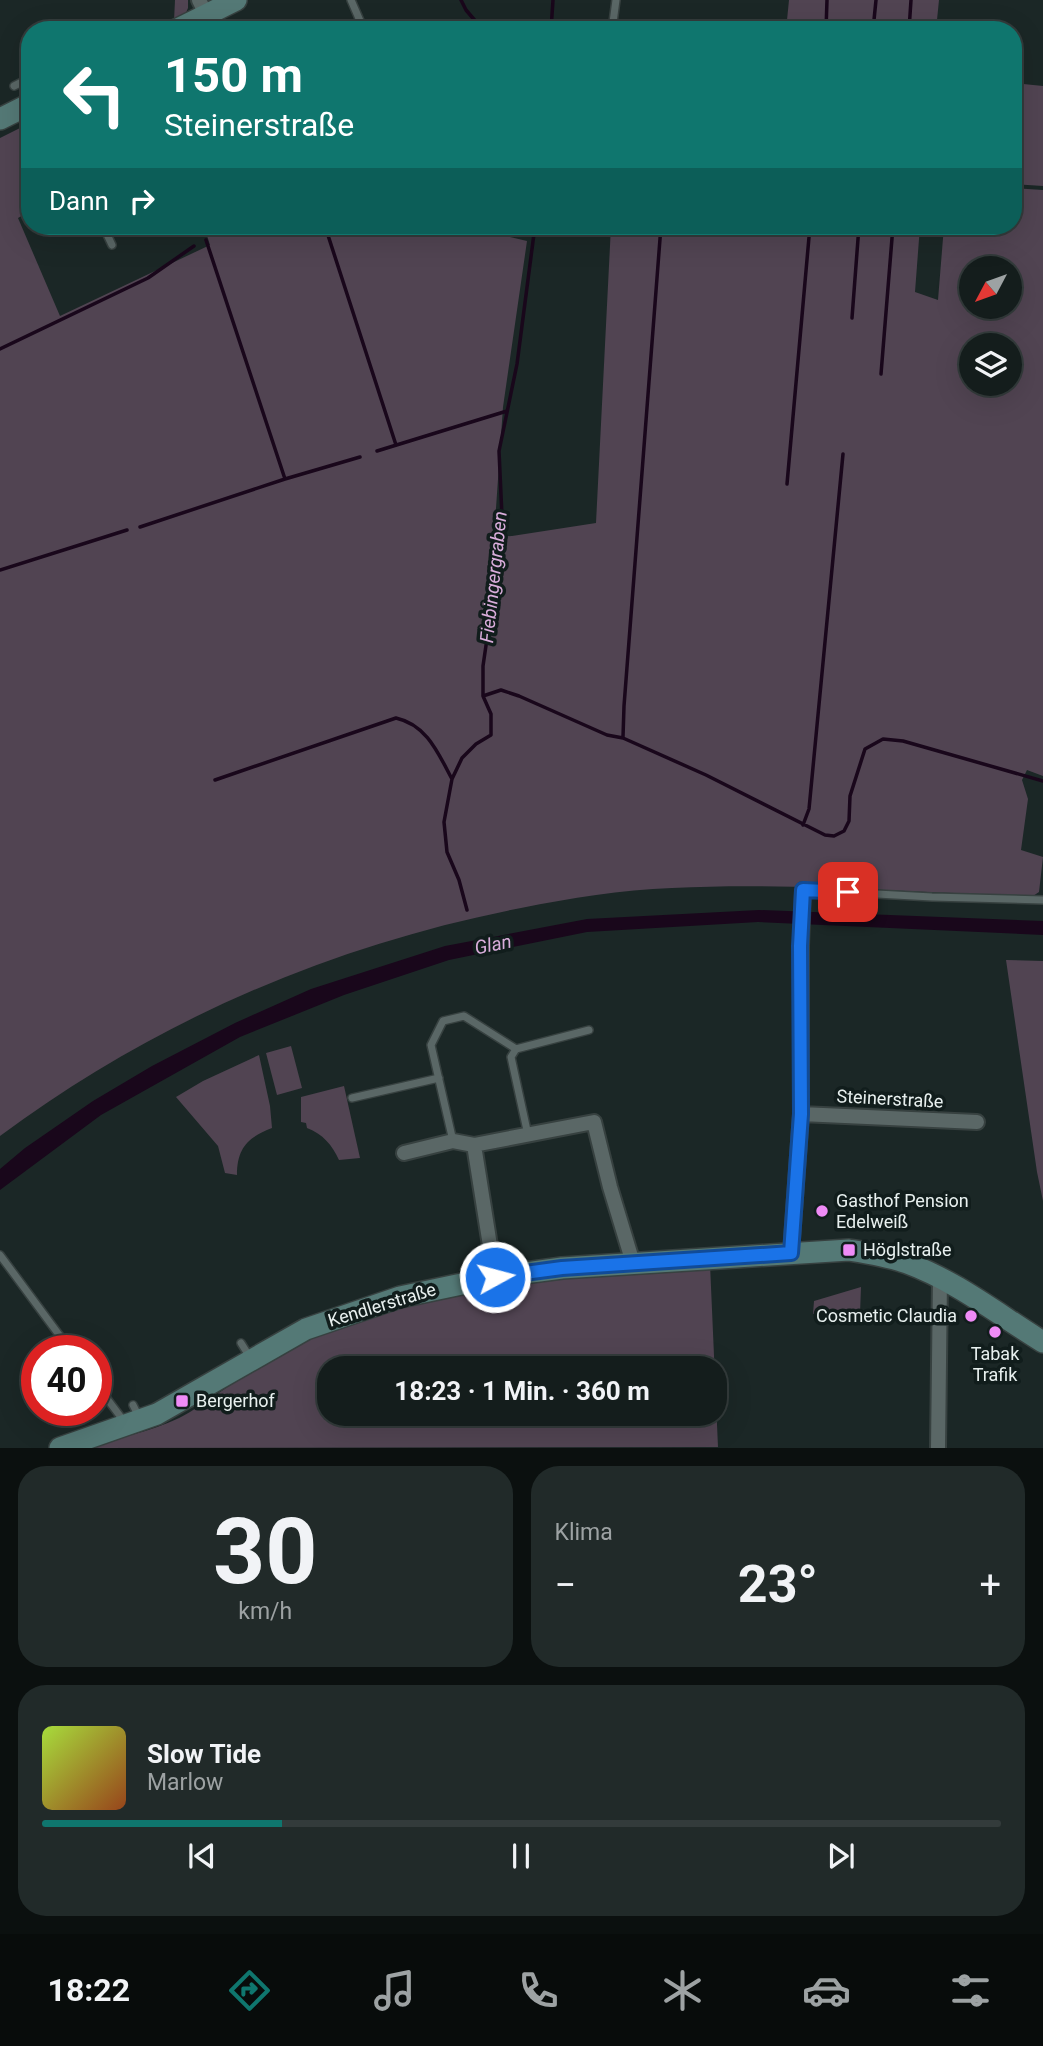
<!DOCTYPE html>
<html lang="de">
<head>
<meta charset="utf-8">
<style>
	:root { --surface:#141d1c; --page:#212a29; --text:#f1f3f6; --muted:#9da2a3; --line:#333b3b; --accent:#0f766e }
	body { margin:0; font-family:Roboto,sans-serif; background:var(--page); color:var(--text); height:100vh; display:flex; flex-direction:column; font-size:26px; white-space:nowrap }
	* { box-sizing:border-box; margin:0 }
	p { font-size:23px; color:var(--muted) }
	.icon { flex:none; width:38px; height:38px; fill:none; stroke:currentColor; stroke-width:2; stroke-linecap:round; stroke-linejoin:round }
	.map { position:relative; height:1448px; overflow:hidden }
	.drawer { display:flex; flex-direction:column; gap:18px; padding:18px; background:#0b100f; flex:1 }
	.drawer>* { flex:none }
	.banner { position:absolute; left:21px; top:21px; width:1001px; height:214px; border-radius:28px; box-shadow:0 7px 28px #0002,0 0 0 2px var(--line); background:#0f766e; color:#fff; overflow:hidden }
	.needle { width:46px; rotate:229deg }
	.fabs { position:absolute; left:959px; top:256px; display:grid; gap:14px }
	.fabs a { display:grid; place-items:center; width:63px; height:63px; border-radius:50%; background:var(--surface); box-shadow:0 7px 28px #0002,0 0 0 2px var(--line); font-size:35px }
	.speed { position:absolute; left:21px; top:1335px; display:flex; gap:14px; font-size:35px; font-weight:700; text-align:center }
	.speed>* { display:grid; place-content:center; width:91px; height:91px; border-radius:50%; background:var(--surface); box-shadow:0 7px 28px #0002,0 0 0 2px var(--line); line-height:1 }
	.speed .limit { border:10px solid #d22; background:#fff; color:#111 }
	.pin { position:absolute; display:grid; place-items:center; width:60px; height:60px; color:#fff; margin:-30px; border-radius:14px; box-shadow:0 4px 10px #0006 }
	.me { position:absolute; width:77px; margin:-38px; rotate:83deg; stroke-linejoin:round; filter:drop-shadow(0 0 5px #0008) }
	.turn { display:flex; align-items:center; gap:24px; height:147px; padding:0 28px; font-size:32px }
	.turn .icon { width:91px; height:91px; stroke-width:2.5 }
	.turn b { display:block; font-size:49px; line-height:60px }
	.then { display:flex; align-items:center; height:66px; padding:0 28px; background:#0003; gap:14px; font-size:26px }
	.big { font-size:52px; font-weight:700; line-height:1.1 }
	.drawer .card { flex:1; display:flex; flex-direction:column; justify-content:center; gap:10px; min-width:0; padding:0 24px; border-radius:28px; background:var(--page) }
	.drawer .dial { align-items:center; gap:0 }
	.dial b { font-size:91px; line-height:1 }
	.song { display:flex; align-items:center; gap:21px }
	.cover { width:84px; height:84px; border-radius:10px; background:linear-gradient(135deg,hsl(80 70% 55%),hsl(20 70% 35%)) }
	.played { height:7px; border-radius:4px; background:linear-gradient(90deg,var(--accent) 25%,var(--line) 25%) }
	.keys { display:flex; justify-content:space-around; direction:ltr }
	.heat { display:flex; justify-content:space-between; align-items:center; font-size:38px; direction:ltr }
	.drawer .tiles { flex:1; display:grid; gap:18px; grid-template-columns:1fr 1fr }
	.card:last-child { grid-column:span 2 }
	.trip { position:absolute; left:317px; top:1356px; width:410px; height:70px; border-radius:28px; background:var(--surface); box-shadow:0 7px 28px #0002,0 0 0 2px var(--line); font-weight:700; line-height:70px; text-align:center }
	.menu { display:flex; height:112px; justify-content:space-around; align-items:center; background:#080c0b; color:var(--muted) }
	.menu .icon { width:49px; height:49px }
	.menu .current { color:var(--accent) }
	.menu b { font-size:32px; color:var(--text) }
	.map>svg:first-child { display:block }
	.green { fill:#514452; fill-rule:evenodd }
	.water { fill:#19071b }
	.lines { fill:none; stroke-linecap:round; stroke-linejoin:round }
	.stream { stroke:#19071b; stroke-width:3.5 }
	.lane-casing { stroke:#374140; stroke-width:10 }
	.street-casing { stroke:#374140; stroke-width:18 }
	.secondary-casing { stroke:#374140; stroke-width:24 }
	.lane { stroke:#5a6766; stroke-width:7 }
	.street { stroke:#5a6766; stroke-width:14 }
	.secondary { stroke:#547976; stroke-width:21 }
	.route-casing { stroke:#114b97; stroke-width:18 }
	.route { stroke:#1a73e8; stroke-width:12 }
	.poi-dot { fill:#ef8bf6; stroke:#111d1c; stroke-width:2.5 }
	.labels { text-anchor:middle; stroke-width:7; stroke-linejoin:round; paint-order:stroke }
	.street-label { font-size:18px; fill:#e8f0ef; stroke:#111d1c }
	.poi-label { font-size:18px; fill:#e8f0ef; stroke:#111d1c; text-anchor:start }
	.water-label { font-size:19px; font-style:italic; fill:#d9addb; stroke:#111d1c }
</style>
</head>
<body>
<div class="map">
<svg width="1043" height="1448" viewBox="0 0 1043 1448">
	<rect width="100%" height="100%" fill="#1b2726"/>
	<path class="green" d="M175,0H188V8L184,17L174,21Z
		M789,0H939L936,30H786Z
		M1013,83L1043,86V186L1013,184Z
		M30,123V211L18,218L60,316L210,245L204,226H509L510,237L527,241L503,407L494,537L512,536L596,523L611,226H920L915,292L938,300L944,226H1013V188L1043,190V776L1027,770L1022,780L1028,799L1021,850L1043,857L1039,892L1033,896C912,893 793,882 672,888C621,890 571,898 521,908C331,945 155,1021 0,1136V138ZM971,268H1010V306H971ZM971,345H1010V383H971Z
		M1006,960L1043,961V1201L1037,1172Z
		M291,1046L302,1088L277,1095L266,1053Z
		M259,1055L270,1106L272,1128C249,1137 237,1147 237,1175L225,1173L218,1146L176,1097L203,1081Z
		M344,1086L360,1158L339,1160C332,1145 323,1134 307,1128L306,1123L301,1122V1097Z
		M710,1264L718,1447L95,1448V1445C126,1436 162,1429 190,1412C226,1390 259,1361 298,1344C429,1288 570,1275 710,1264ZM329,1368H714V1414H329Z
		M861,1287L860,1314H813L814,1301Z"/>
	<path class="water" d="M759,910L1043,921V935L758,922L587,932L449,960L344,995L240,1037L101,1115L0,1190V1169L25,1148L93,1101L152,1066L235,1023L311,989L445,946L587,919Z"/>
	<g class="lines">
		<path class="stream" d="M461,0L466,10L483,30
			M551,30L553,0
			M826,30L827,0
			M873,30L876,0
			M909,30L911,0
			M325,226L396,445
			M534,234L550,227
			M206,240L285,479
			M852,318L859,226
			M0,349L148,278L194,246
			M881,374L893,226
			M377,451L507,411
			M787,484L810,226
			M140,527L285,479L360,457
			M0,570L127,530
			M483,696L501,690L519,696L607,735L623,738L706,775L825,835L834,836L844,831L849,821L850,796L865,749L883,739L903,741L1043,781
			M623,737L624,706L661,226
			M215,780L396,718C427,725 438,753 452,779
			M803,825L809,809L843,454
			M467,910L459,880L447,852L444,822L452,779L462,758L476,744L491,735V714L483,696V666L496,577L502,517L499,451L517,364L535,226"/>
		<g class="lane-casing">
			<path id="lane" d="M351,0L364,30
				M612,30L616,0
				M14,86L30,78
				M103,226L112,245
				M803,890L932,897L1043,900
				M352,1098L439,1078
				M528,1135L511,1057L516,1049L589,1030
				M453,1141L431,1045L443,1021L464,1016L516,1049
				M0,1255L71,1351
				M241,1343L251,1359
				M96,1384L120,1416L123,1422
				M133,1405L139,1417"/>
		</g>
		<g class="street-casing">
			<path id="street" d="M199,0L206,14
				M801,1114L977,1122
				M474,1145L594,1122L610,1187L633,1263
				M404,1153L453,1141L474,1145L495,1277
				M791,1253L801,1114V946L803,890
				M938,1448L940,1278"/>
		</g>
		<g class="secondary-casing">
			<path id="secondary" d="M176,30L236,0
				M0,119L30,104
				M60,1448L157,1414L306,1329L400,1297L495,1277L562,1268L849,1250C868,1253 888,1256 907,1263C956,1281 999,1315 1043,1342"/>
		</g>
		<use href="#lane" class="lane"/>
		<use href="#street" class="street"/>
		<use href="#secondary" class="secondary"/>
	</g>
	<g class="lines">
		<g class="route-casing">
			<path id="route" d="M495,1277L562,1268L791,1253L801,1114L800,946L803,890L848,892"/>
		</g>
		<use href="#route" class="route"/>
	</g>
	<g class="poi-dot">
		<circle cx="822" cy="1211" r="7"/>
		<rect x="842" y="1243" width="14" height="14" rx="3.5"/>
		<circle cx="971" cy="1316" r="7"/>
		<circle cx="995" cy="1332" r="7"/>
		<rect x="175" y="1394" width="14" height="14" rx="3.5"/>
	</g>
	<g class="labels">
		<g class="street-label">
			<text transform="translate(890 1099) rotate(3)" y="6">Steinerstraße</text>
			<text transform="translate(382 1305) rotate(-17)" y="6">Kendlerstraße</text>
		</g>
		<g class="poi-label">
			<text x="836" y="1207">Gasthof Pension<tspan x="836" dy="21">Edelweiß</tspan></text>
			<text x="863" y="1256">Höglstraße</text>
			<text x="957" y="1322" text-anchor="end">Cosmetic Claudia</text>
			<text x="995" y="1360" text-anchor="middle">Tabak<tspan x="995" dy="21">Trafik</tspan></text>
			<text x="196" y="1407">Bergerhof</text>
		</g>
		<g class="water-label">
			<text transform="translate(493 577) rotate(-84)" y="7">Fiebingergraben</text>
			<text transform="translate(493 944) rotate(-11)" y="7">Glan</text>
		</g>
	</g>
</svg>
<div class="fabs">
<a><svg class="needle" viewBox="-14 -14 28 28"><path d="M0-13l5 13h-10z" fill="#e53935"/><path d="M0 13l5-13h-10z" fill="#9da2a3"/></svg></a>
<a><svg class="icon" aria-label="layers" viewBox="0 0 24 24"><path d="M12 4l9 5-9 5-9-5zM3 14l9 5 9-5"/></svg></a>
</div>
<div class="speed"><div class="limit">40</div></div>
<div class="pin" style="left:848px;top:892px;background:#d93025"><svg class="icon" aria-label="arrive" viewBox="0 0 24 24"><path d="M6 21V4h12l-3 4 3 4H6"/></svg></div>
<svg class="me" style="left:495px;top:1277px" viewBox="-20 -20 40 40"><circle r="17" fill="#1a73e8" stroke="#fff" stroke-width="3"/><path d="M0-11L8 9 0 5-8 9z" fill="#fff"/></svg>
<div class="trip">18:23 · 1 Min. · 360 m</div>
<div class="banner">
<div class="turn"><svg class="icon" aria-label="left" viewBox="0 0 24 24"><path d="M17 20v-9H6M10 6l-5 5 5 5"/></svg><div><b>150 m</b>Steinerstraße</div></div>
<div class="then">Dann<svg class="icon" aria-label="right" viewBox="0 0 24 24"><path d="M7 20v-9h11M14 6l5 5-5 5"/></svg></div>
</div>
</div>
<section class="drawer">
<div class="tiles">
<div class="card dial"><b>30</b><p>km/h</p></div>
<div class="card"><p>Klima</p>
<div class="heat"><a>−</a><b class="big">23°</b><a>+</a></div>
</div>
<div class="card">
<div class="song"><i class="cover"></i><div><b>Slow Tide</b><p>Marlow</p></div></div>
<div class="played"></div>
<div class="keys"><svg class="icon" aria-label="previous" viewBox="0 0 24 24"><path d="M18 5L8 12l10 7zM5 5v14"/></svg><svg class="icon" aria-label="pause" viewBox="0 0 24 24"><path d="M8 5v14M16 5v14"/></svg><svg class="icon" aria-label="next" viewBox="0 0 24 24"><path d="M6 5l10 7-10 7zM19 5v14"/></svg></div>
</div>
</div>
</section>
<nav class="menu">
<b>18:22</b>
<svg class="icon current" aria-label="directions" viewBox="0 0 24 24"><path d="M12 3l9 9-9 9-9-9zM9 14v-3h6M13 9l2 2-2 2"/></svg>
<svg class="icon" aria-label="music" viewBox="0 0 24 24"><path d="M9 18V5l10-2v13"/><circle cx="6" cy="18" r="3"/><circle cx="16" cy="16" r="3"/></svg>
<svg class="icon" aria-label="phone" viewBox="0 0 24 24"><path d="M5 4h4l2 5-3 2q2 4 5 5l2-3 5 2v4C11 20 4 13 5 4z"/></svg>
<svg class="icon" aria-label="climate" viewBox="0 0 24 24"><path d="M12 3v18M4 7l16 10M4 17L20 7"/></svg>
<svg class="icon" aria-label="car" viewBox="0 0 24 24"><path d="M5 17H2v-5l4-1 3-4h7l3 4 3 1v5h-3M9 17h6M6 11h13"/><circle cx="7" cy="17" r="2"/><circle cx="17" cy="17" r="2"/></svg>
<svg class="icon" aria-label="filters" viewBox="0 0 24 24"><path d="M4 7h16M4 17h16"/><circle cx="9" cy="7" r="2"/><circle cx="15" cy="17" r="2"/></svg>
</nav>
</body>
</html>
